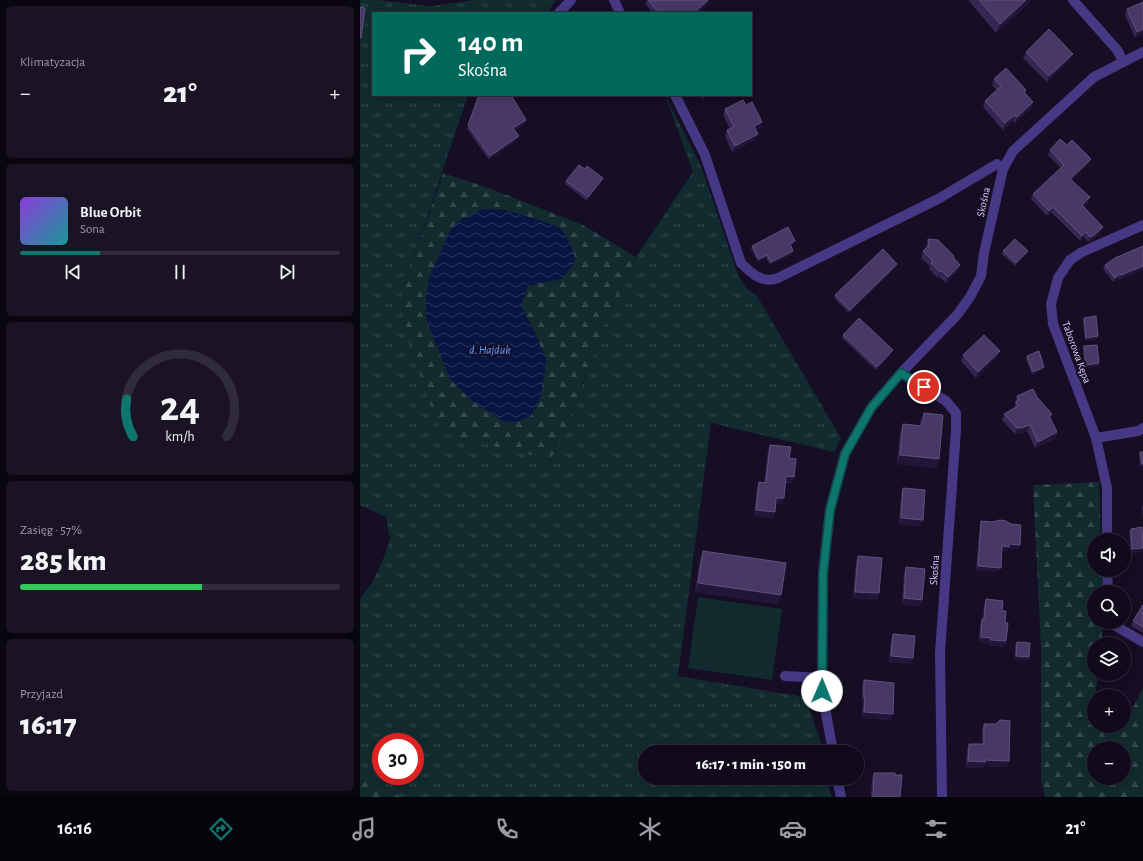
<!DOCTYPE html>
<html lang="pl">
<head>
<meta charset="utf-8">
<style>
	:root { --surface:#100a1b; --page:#191324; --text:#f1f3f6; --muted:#9c9aa3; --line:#302b3a; --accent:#0f766e }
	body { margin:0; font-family:"Alegreya Sans",sans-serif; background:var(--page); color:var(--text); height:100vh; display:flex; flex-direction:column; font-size:15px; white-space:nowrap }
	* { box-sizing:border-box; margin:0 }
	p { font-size:13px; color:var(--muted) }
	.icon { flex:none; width:22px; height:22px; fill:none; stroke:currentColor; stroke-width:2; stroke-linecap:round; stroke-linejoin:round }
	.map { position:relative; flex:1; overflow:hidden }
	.drawer { display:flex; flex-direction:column; gap:6px; padding:6px; background:#09060f; width:360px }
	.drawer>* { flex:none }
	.guide { position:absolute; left:12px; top:12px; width:380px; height:84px; border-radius:0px; box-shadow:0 2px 10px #0003,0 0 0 1px var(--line); background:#00695c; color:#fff; overflow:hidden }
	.tools { position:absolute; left:727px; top:533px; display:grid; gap:8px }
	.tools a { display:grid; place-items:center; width:44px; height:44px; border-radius:50%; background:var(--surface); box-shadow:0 2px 10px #0003,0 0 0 1px var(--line); font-size:20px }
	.speed { position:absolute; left:12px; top:733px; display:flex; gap:8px; font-size:20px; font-weight:700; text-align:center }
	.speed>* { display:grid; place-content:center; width:52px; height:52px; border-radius:50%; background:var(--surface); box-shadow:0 2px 10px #0003,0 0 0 1px var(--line); line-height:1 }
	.speed .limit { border:6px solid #d22; background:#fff; color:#111 }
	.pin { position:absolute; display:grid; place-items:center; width:34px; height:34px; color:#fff; margin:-17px; border:2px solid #fff; border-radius:50%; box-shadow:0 1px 4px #0007 }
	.me { position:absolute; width:44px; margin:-22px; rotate:1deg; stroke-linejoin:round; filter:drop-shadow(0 0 3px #0008) }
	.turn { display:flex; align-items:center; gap:14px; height:84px; padding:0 20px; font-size:18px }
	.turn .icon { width:52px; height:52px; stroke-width:2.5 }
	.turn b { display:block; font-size:28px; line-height:34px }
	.big { font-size:30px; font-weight:800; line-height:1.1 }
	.drawer .tile { flex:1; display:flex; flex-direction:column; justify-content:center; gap:6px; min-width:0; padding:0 14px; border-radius:6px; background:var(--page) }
	.drawer .dial { align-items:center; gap:0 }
	.dial svg { height:104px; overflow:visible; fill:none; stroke:var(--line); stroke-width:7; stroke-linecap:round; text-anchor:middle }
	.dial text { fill:var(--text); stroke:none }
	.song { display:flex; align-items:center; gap:12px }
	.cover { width:48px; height:48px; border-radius:6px; background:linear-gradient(135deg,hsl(270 70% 55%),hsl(180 70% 35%)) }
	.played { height:4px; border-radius:2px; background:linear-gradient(90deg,var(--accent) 25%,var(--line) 25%) }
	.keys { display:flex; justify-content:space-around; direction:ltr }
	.heat { display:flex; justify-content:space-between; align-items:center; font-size:22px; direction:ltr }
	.charge { height:6px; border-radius:3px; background:linear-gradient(90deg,#34c759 57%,var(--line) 0) }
	.trip { position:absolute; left:278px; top:745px; width:226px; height:40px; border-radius:20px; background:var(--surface); box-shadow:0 2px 10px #0003,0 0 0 1px var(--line); font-weight:800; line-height:40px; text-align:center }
	.menu { display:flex; height:64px; justify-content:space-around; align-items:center; background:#06040b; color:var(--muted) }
	.menu .icon { width:28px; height:28px }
	.menu .selected { color:var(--accent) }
	.menu b { font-size:18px; color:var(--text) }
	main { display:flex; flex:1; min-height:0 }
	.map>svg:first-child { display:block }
	.grass { fill:url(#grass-tufts); fill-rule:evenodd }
	.forest { fill:url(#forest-firs); fill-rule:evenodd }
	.pitch { fill:#112b2e }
	.water { fill:url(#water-waves) }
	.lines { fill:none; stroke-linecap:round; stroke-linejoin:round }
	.minor { stroke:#463884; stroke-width:10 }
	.wall { fill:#362653 }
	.shaded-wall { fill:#211538 }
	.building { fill:#483865; stroke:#5f507e }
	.route-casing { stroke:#0a4d48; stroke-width:10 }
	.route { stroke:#0f766e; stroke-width:7 }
	.labels { text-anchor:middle; stroke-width:4; stroke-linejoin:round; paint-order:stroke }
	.street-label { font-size:11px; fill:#ddd1ff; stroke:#150e24 }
	.water-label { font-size:12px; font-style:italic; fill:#5f9dff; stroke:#150e24 }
</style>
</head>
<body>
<main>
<section class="drawer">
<div class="tile"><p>Klimatyzacja</p>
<div class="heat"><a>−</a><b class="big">21°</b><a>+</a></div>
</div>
<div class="tile">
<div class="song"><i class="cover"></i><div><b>Blue Orbit</b><p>Sona</p></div></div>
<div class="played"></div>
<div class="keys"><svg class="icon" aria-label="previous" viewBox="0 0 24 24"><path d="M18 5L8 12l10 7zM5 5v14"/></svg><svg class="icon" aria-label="pause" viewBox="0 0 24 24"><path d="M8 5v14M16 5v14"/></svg><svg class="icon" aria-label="next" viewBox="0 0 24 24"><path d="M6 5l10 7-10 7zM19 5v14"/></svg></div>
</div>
<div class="tile dial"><svg viewBox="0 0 100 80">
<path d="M14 69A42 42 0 1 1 86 69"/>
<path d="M14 69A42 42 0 0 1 9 40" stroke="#0f766e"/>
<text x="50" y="56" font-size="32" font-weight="700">24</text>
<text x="50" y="72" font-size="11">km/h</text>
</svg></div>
<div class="tile"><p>Zasięg · 57%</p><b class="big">285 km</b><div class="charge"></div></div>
<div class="tile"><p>Przyjazd</p><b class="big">16:17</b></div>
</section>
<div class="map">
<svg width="783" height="797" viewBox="0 0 783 797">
	<defs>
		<pattern id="grass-tufts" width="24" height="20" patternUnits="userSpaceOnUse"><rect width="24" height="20" fill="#112b2e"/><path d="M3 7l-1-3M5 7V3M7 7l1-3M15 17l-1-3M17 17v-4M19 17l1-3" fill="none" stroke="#33494d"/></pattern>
		<pattern id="forest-firs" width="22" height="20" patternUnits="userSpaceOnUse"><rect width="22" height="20" fill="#112b2e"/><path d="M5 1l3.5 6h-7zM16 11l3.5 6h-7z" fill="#33494d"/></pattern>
		<pattern id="water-waves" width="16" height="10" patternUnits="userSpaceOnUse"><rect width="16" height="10" fill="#081542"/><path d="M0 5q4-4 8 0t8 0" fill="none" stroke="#2c365e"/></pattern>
	</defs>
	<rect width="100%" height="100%" fill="#150e24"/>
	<path class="grass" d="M0,0H17L71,6L114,0H196L187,13H13V95H108L42,292L45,331L188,459L197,451L248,318L276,257L333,172L305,95L341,166L378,275L386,288L397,296L481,438L474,452L351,423L318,676L445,697L461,743L462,752H285V778H468L471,797H41L26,789L0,781V602L1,597L12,583L24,557L30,539L26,517L0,505ZM21,742H55V776H21Z"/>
	<path class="forest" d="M83,173L129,188L223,225L276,257L248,318L197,451L188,459L90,436L79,428L45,331L42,292ZM123,209L144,210L179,220L183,282L168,286L161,305L180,343L112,401L90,379L67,321L66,301L70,275Z
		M739,482L741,540H734V570H742V592H734V622H743V624L741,644H734V674H738L735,696H734V726H761L763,727L783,688V797H685L681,780V648L673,485ZM734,748H764V778H734Z
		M0,781L26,789L41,797H0Z"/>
	<path class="pitch" d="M338,597L422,609L412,680L328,668Z"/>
	<path class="water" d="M123,209L144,210L179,220L201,228L208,240L215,256L214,263L202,279L168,286L161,305L186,358L185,371L180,399L170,417L156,422L143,421L112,401L90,379L67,321L66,301L70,275L92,227L100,220Z"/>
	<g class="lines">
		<path class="minor" d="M254,0L260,13
			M713,0L758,51L763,62
			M199,13L211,0
			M315,95L345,155L381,263C392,274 403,284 418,278L578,199L637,164L643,169
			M541,373L586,401L596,413V430L580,653L582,797
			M736,438L778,431L783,428
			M747,540V488L736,438L693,324L691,304L698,278L710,260L722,252L783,225
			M747,570L748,592
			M749,622L783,642
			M425,676L462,678
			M473,752L462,691L463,573L470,510L485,454L511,408L541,373L597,315L610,297L621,276L624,253L643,169L653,151L734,77L783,52
			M477,778L481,797"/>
	</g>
	<path class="wall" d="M287,0H349L347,4L338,13H293L285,4Z
		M608,0H670L669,3L636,33Z
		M767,9L783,34L775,38L765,15Z
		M666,52L710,60L687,82L663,58Z
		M634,79L666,90L665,93L673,102L671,108L655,123L653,121L643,130L623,107L625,101L637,90L632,85Z
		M119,95L165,124L155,130L157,140L129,160L107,129Z
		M340,95H348L343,99Z
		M386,105L402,122L400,128L396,130L398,134L395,140L372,152L365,136L367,130L370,129L363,115L365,109Z
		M707,145L731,159L729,163L712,180L729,202L724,207L741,232L732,240L728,242L724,237L720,241L691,212L687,216L671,199L673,194L701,168L688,155L690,150Z
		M243,178L242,181L227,201L205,184L206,181Z
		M568,239L593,258L598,271L586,283L579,277L577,278L569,269L570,266L561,258L563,251L566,248V246Z
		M434,244L431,246L433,251L432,254L410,265L406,258L398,262L391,249L392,246Z
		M783,246L760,280L759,278L753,282L743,269L745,265Z
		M643,251H668L666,254L655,266L642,254Z
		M537,264L536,267L489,313L474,298L475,295Z
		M724,318L738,336L737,339L725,341L723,321Z
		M483,335L532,353L516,370L482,338Z
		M724,346L738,366L725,368L723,349Z
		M603,355L637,357L616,378L601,361Z
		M667,356L683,370L672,375L666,359Z
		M657,396L677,397L692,414L690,418L697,432L695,439L675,448L667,431L659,434H655L642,420L644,414L654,409L655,404V402Z
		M564,413L579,459L576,468L537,464L540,433L543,424L560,426V422Z
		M410,445L429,458L432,483H425L422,504H416L415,512L413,518L394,516L397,488L399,482L404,483L408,451Z
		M780,452H783V467H780L779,455Z
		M543,488L563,520L560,526L539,524L541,494Z
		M783,504V520L782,507Z
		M621,521L658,549L648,548L647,551L642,550L639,572L616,570L620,525Z
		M771,529L783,533V551L771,553L769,532Z
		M343,551L418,604L335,592L340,560Z
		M498,556L519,593L517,600L493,598L496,562Z
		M546,567L562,600L560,606L542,604L544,573Z
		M626,599L642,611L645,623L646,641L644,647L629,645V643L619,642L620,625L622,619H623L624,605Z
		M783,605V633L771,626L773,621Z
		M533,634L553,658L551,664L529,662L531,640Z
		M657,642L669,657L668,660L655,659V645Z
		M504,680L531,720L502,718L503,703H502V686Z
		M624,724L649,761L647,767L624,766L623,768H606L607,750L609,744H622V730Z
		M514,773L535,775L540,797H511L512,779Z"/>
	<path class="shaded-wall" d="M348,0H349L347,4L338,13H334Z
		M666,0H670L669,3L636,33L640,24Z
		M783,29V34L775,38L777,32Z
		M713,54L710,60L687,82L689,76Z
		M344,95H348L343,99Z
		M673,102L671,108L655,123L657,117Z
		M655,115L653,121L643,130L645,123Z
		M166,120L165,124L152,132L153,128Z
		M402,122L400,128L391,133L394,126Z
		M398,134L395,140L372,152L375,146Z
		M159,136L157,140L129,160L130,156Z
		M731,159L729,163L708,184L710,179Z
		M243,178L242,181L227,201L228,197Z
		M730,197L729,202L721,210L722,205Z
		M693,207L691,212L687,216L689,211Z
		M743,227L741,232L732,240L728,242L730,237Z
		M726,232L724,237L720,241L722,236Z
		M435,241L434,244L429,247L430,244Z
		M433,251L432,254L410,265L411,262Z
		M668,251L666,254L655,266L656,263Z
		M407,255L406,258L398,262L399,259Z
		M537,264L536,267L489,313L490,310Z
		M600,265L598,271L586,283L588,277Z
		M783,266V270L760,280L761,275Z
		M581,270L579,277L577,278Z
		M760,274L759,278L753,282L755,278Z
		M738,336L737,339L725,341L726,338Z
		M533,350L532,353L516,370L517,367Z
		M640,351L637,357L616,378L618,372Z
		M739,363L738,366L725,368L726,365Z
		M684,367L683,370L672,375L673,372Z
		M670,425L667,431L659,434H655L657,428Z
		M697,432L695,439L675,448L678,442Z
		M540,455L579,459L576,468L537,464Z
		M782,464H783V467H780Z
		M426,476L434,477L432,483L424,482Z
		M416,498H424L422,504H414Z
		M396,510L415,512L413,518L394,516Z
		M541,518L563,520L560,526L539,524Z
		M649,544L660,545L658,549L648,548L647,551L640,550L642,546Z
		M783,548V551L771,553L772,549Z
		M618,566L641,568L639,572L616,570Z
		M338,583L421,595L418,604L335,592Z
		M495,592L519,593L517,600L493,598Z
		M544,598L562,600L560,606L542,604Z
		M621,637L631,638L629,643L619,642Z
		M631,640L646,641L644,647L629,645Z
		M531,656L553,658L551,664L529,662Z
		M656,656L669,657L668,660L655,659Z
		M504,697H505L503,703H502Z
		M504,712L533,714L531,720L502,718Z
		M625,760L649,761L647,767L624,766L623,768H606L608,761Z"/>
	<path class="building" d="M288,0H348L334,13H299Z
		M619,0H666L640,24Z
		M783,2V29L777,32L767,9Z
		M0,7L5,8L1,38H0Z
		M689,29L713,54L689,76L666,52Z
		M646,68L666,90L664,92L673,102L657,117L655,115L645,123L625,101L641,86L634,79Z
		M119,95H151L166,120L153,128L159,136L130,156L108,125Z
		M383,100L386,105L392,102L402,122L394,126L398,134L375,146L367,130L374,127L365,109Z
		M700,139L707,145L712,140L731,159L710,179L730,197L722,205L743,227L734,235L730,237L726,232L722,236L693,207L689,211L673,194L704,165L690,150Z
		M219,165L225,169L227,166L243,178L228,197L206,181Z
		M428,227L435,241L430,244L433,251L411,262L407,255L399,259L392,246Z
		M568,239L578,240L594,256L593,257L600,265L588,277L581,270L580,272L571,263L573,261L563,251L569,246Z
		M655,239L668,251L656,263L643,251Z
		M783,246V266L761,275L760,274L755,278L745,265L755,258Z
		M523,249L537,264L490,310L475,295Z
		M736,316L738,336L726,338L724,318Z
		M499,318L533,350L517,367L483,335Z
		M624,335L640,351L618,372L603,355Z
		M737,345L739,363L726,365L724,346Z
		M679,351L684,367L673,372L667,356Z
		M673,389L677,397L692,414L689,416L697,432L678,442L670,425L661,428H657L644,414L658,406L656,402L659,400L657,396Z
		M564,413L583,415L579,459L540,455L543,424L562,426Z
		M410,445L431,447L429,458L436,459L434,477L426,476L424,498H416L415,512L396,510L399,482L406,483Z
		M780,452H783V464H782Z
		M543,488L565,490L563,520L541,518Z
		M640,520L646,521L651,524L661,525L660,545L649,544V547L642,546L641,568L618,566L621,521L632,522Z
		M782,527L783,548L772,549L771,529Z
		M343,551L426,563L421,595L338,583Z
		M498,556L522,558L519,593L495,592Z
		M546,567L565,569L562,600L544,598Z
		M626,599L643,601L642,611H646L645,623H648L646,641L631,640V638L621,637L622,619H624Z
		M783,605V627L773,621Z
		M533,634L555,636L553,658L531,656Z
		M657,642L670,643L669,657L656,656Z
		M504,680L534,683L533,714L504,712L505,697H504Z
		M640,720L650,721L649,761L625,760V762L608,761L609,744H624V724H636Z
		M514,773H535V775H542L540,797H513Z"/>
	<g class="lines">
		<g class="route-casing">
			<path id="route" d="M462,691L463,574L470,510L485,454L511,408L541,373L564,387"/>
		</g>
		<use href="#route" class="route"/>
	</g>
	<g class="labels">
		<g class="street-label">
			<text transform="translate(623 202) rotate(-78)" y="4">Skośna</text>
			<text transform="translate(717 352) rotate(70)" y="4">Taborowa Kępa</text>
			<text transform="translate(574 570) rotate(-86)" y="4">Skośna</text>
		</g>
		<g class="water-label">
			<text x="130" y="354">d. Hajduk</text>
		</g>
	</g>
</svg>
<div class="tools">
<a><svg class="icon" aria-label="sound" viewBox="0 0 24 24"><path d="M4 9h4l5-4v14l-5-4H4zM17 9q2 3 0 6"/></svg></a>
<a><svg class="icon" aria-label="search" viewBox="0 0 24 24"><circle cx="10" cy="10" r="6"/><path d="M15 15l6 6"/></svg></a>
<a><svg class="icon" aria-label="layers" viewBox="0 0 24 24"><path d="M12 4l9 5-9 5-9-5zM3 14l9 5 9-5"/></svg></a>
<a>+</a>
<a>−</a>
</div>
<div class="speed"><div class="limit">30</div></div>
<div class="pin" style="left:564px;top:387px;background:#d93025"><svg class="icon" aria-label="arrive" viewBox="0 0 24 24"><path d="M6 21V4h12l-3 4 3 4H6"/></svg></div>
<svg class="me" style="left:462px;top:691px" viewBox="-20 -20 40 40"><circle r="19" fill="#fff"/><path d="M0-13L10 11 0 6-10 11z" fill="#0f766e"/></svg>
<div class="trip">16:17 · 1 min · 150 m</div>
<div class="guide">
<div class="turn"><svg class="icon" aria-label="right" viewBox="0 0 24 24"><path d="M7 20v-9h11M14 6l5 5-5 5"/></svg><div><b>140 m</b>Skośna</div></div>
</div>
</div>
</main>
<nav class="menu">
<b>16:16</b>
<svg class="icon selected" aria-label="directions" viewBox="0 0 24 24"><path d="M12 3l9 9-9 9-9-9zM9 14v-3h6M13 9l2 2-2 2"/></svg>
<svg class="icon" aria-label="music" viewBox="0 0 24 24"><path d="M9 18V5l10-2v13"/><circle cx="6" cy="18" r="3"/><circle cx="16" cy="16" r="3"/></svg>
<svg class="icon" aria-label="phone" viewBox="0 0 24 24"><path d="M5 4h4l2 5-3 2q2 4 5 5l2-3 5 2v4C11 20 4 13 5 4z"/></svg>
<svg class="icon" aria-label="climate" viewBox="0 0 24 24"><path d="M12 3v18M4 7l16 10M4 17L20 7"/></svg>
<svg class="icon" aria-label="car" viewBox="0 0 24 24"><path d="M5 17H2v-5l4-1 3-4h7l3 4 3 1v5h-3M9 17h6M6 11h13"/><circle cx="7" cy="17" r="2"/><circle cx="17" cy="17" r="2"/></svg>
<svg class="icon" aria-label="filters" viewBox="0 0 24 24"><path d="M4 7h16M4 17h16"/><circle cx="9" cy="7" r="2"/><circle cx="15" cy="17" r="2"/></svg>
<b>21°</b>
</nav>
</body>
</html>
